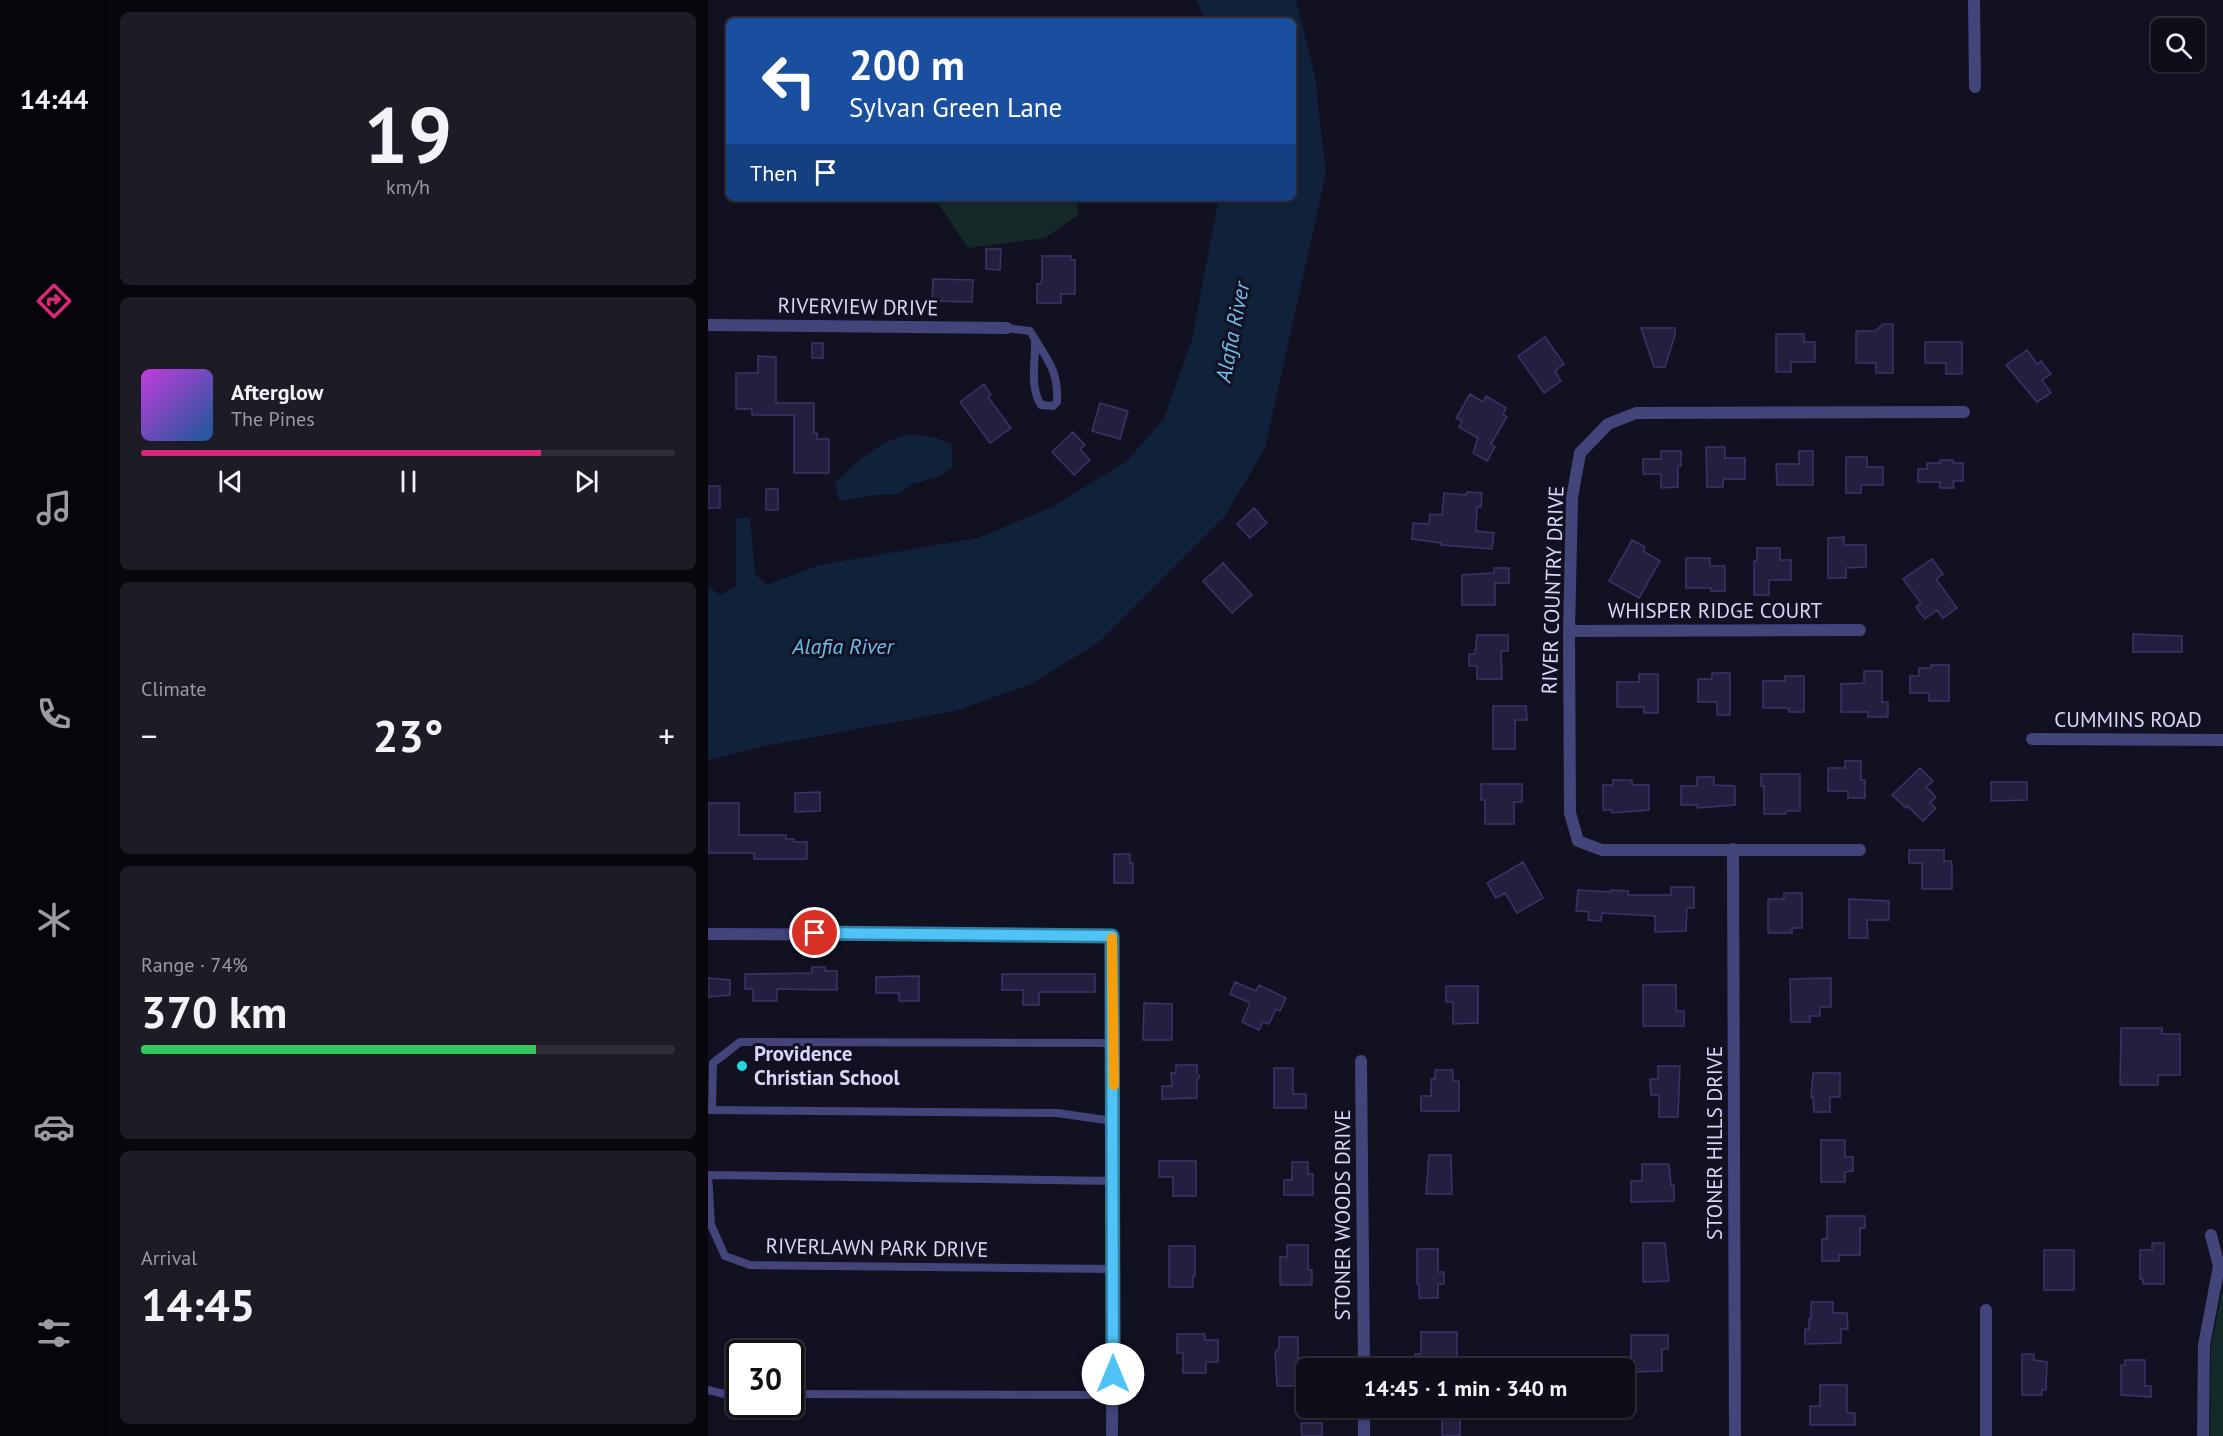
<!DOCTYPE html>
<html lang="en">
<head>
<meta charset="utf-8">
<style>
	:root { --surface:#0e0d19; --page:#1c1b26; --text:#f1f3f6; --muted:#9b9ca2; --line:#2e2d38; --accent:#db2777 }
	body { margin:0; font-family:"PT Sans",sans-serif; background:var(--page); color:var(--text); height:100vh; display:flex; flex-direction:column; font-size:22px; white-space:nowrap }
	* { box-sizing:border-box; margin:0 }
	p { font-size:20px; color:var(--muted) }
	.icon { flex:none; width:33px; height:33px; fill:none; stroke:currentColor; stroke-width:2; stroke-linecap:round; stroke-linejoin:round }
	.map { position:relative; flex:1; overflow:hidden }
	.panel { display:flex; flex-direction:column; gap:12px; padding:12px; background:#08070e; width:600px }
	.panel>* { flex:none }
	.hud { position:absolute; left:18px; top:18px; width:570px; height:183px; border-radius:9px; box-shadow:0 2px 4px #0004,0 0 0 2px var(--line); background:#1a4fa0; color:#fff; overflow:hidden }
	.fabs { position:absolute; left:1443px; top:18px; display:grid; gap:12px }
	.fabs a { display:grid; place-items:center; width:54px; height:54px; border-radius:9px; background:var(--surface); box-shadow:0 2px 4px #0004,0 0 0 2px var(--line); font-size:30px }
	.speed { position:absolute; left:18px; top:1340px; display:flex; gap:12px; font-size:30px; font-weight:700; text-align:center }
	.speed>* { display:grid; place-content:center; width:78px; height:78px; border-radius:50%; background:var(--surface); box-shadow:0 2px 4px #0004,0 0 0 2px var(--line); line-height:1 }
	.speed .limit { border:3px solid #111; border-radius:9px; background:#fff; color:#111 }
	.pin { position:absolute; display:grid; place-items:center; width:51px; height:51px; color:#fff; margin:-26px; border:3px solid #fff; border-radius:50%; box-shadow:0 2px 6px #0007 }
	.me { position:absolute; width:66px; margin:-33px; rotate:0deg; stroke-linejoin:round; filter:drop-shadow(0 0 4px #0008) }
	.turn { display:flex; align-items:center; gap:21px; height:126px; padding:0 24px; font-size:27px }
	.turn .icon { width:78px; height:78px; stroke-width:2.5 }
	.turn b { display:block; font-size:42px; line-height:51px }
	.then { display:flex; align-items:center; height:57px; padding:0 24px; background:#0003; gap:12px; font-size:22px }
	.big { font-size:45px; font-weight:600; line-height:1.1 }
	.panel .widget { flex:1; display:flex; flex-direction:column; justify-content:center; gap:9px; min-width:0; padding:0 21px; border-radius:9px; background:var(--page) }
	.panel .dial { align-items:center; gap:0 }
	.dial b { font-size:78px; line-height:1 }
	.song { display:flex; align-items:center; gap:18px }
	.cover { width:72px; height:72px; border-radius:9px; background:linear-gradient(135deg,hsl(290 70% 55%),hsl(210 70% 35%)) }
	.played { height:6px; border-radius:3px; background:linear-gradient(90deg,var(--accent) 75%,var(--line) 75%) }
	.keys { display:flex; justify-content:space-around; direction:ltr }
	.heat { display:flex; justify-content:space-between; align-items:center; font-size:33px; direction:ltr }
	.charge { height:9px; border-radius:4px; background:linear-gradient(90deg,#34c759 74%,var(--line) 0) }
	.trip { position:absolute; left:588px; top:1358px; width:339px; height:60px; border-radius:9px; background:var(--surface); box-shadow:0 2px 4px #0004,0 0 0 2px var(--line); font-weight:600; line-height:60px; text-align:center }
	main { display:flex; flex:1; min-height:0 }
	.tab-bar { display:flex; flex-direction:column; width:108px; justify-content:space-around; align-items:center; background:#06050a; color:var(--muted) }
	.tab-bar .icon { width:42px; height:42px }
	.tab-bar .current { color:var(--accent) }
	.tab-bar b { font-size:27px; color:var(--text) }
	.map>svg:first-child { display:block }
	.green { fill:#142a28 }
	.water { fill:#10223a }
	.building { fill:#231f3f; stroke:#3b3468; stroke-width:1.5 }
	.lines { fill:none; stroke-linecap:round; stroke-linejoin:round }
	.service { stroke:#42447a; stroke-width:8 }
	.minor { stroke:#42447a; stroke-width:12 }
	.route-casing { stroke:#337fa1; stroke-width:15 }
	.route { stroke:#4fc3f7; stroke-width:10 }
	.slow { stroke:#f59e0b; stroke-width:10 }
	.poi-dot { fill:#1ed8dd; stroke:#121121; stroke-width:2 }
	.labels { text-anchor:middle; stroke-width:6; stroke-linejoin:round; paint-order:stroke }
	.street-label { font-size:21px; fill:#d8d6f9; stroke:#121121 }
	.poi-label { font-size:21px; font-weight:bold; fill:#d8d6f9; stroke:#121121; text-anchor:start }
	.water-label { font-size:22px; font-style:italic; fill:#72bcec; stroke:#121121 }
</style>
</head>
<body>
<main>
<nav class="tab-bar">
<b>14:44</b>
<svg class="icon current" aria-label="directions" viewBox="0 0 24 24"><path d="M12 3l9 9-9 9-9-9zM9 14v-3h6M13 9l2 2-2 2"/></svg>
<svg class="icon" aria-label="music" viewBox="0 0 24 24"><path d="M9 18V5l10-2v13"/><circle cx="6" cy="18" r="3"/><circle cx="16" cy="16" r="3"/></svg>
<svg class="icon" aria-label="phone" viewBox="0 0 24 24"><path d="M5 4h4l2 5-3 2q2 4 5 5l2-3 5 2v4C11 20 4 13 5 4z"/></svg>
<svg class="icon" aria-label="climate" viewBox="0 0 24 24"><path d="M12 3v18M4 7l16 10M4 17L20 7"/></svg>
<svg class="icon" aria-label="car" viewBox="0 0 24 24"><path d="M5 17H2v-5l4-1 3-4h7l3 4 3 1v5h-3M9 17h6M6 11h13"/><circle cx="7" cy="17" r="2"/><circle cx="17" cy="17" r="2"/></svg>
<svg class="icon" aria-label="filters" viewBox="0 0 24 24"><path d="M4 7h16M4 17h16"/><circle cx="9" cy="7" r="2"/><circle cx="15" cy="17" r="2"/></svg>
</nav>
<section class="panel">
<div class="widget dial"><b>19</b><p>km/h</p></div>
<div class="widget">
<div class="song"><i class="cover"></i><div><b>Afterglow</b><p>The Pines</p></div></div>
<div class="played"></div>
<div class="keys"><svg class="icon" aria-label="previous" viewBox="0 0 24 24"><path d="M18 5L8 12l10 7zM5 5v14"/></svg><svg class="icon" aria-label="pause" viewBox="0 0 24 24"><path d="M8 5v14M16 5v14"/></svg><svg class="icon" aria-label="next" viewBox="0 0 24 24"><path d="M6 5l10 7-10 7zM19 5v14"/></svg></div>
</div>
<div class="widget"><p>Climate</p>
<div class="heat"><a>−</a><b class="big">23°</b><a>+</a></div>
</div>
<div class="widget"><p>Range · 74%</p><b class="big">370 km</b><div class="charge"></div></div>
<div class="widget"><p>Arrival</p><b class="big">14:45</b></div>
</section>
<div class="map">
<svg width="1515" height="1436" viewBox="0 0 1515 1436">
	<rect width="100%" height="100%" fill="#121121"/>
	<path class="green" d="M230,198H369L370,215L337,238L260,248L230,203Z
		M1515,1287V1436H1502L1503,1346Z"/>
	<path class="water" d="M488,0H588L607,77L618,173L557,448L517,516L391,642L323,684L247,711L57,746L0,760V587L12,595L28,586V518H42L47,574L59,585L111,565L270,538L344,507L419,461L456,419L484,339L511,198H585V21H498Z
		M198,435C216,435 227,436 243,444L245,467L229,477L205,484L189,495C170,492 151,500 131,500L127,483C147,463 170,442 198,435Z"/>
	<path class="building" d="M278,249H293L292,270L278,269Z
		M334,256H363V260H367V294H353V303H329V284H333L334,278Z
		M225,279L265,280L264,302L224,301Z
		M1175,324H1185V373H1168V363H1148V331H1167Z
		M933,328H967V335L957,367H946Z
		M1068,334H1096V342H1107V362H1083V372H1068Z
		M837,337L856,364L847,371L853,381L836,393L810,356Z
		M1217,342H1254V374H1238V363H1217Z
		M104,343H115V358H104Z
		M1319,350L1329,364L1333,361L1343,374L1334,380L1343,393L1329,402L1298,365Z
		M50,356L68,357V403H106V433H109V439H121V473H86V415H44V409H28V373H50Z
		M276,384L283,395L280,397L303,428L282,443L252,402Z
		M762,394L775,402L778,396L798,408L795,414L799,417L783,444L787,447L779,461L765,453L770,438L751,427L754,421L748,418Z
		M392,403L420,411L412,439L384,431Z
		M365,432L377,445L372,449L382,460L366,475L344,452Z
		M998,447H1017V458H1037V479H1015V487H999Z
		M953,451H973V466H970V487L953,488V474H935V459H953Z
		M1091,451H1105V485H1069L1068,464H1091Z
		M1138,457H1159V467H1175V485H1153V493H1138Z
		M1232,460H1245V463H1255V481H1245L1246,488H1232V482H1210V469H1219V463H1232Z
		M0,486H12V508H0Z
		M58,489H70V510H58Z
		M759,492L774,493L773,507H769L768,531L786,533L784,549L733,545V543L704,539L705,523L721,524L722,514L734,515L736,493L758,495Z
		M546,508L559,523L542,538L529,524Z
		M1136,537V545H1158V567L1138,568V578H1120V538Z
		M924,540L937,547L935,551L952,561L931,598L901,581Z
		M1049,548H1072V560H1083V580H1061V595H1046V561H1049Z
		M978,558H1002V566H1017V591H1003V588H978Z
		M1224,559L1235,574L1228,579L1249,608L1235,618L1229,610L1217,619L1208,607L1213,603L1195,579Z
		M515,563L544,595L524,613L495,581Z
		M786,568H801V583H787V605H754V575L786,573Z
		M1425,634L1474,636V652H1425Z
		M769,635H800V651H793L794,679H769V666H761V654H767Z
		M1223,665H1241V701H1221V693H1202V676H1211V668H1223Z
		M1156,671H1174V702H1180V717H1160V712H1133V684L1156,683Z
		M1004,673H1022V715H1009V702H990V679H1004Z
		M931,674H950V713H936V707H909V682H931Z
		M1077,676H1096V712H1081V709L1077,708H1055V681H1077Z
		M785,706H818L819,720H807V749H785Z
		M1137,761H1153V780H1157V798H1140V791H1120V768H1137Z
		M1212,768L1225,781L1218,787L1228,797L1222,803L1228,808L1215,821L1199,806L1198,808L1184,795Z
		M1053,774H1092V811H1078V814H1056V786H1053Z
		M989,777H1006V785L1027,786V805L989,808V805H973V786H989Z
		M905,780H924V785H941V810L904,813V810H895V785H905Z
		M1283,782H1319V800L1283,801Z
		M773,784H814V802H806V824H777V800H773Z
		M112,792V811L87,812V793Z
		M0,803H31V835H78V839H86V842H99V859H46V853H0Z
		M1201,850H1236V861H1243L1244,867V889H1214V863H1201Z
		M406,854H422V863H425V883H406Z
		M815,862L835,898L809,913L797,893L788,898L779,883Z
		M963,887H986V908H979L978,931L947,932V916L894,913L893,921L880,920L881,912L868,911L870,890L902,892L903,890L920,891V895H963Z
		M1076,893H1094V928H1084V933H1060V899H1076Z
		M1141,899L1181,901V920H1159L1160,938H1141Z
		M104,967H117V971H129V990L69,989V1001H45V989H37V974L104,973Z
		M294,974H387V992H331V1005H315V990H294Z
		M211,976V1001H191V993H168V977Z
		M0,978L22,980V995L0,997Z
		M1123,978V1007H1112V1016H1102V1022H1083L1082,979Z
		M527,982L548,991L551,985L578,998L572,1011L568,1009L561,1024L555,1022L551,1030L534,1022L542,1003L522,994Z
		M935,985H968V1011H976V1026H935Z
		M738,986H770V1023L745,1024V1002H738Z
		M436,1003L464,1004V1040H435Z
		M1413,1028H1454V1034H1472V1075H1450V1085H1412Z
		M468,1065H489V1074L492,1077L489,1080V1098L454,1099V1086H464L463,1073H468Z
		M950,1066H972L970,1117H951V1095H943L942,1079H950Z
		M566,1068H585V1094H598V1108H566Z
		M727,1070H745V1081H751V1111H713V1096H723V1079H727Z
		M1105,1073H1132V1097H1122V1112H1106L1105,1097H1103Z
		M1113,1140H1137V1157H1145V1171L1137,1172V1182H1113Z
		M721,1155H743L744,1194H718Z
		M451,1161H488V1196H465V1177H451Z
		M584,1162H600V1174H605V1195H576V1180H584Z
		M934,1164H961L963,1185H966V1201L923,1202V1181H934Z
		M1119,1216H1157V1228H1152V1255H1131V1261H1114V1239H1119Z
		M935,1243H957L961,1281L935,1282Z
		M1444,1243H1456V1284H1435V1279H1432V1250H1444Z
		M579,1245H600V1270H604V1285H572V1257H579Z
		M461,1246H487V1276H485V1287H461Z
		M709,1249H730V1272H736V1284H730V1298H711V1284H709Z
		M1336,1250H1366V1290H1336Z
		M1103,1302H1125V1313H1139L1140,1329H1133V1343L1097,1344V1329H1101V1319H1103Z
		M713,1332H749V1368H707V1354H713Z
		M469,1334H497V1340H510V1362H498V1373H475V1353H469Z
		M923,1335H960V1349H954V1371L923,1372Z
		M571,1337H590V1386H569L567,1353L571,1348Z
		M1314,1354H1326V1360L1339,1362L1338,1390H1334V1395H1314Z
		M1417,1360H1437V1386H1443V1397L1413,1395V1365H1417Z
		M1112,1385H1139V1413H1147V1425H1102V1406H1112Z
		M734,1412H752V1436H734Z
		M593,1423H614V1436H594Z"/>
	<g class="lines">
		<path class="service" d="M299,328L322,331C337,357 351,369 349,402L345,406L333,405C321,386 328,361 327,340
			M0,1110L349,1113L405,1121
			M4,1110L5,1063L32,1042L406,1043
			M0,1175L3,1225L17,1256L42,1265L405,1269
			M0,1175L405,1181
			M0,1390L16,1394H32
			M82,1394L404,1395"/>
		<path class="minor" d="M1266,0L1267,87
			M0,325L299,328
			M861,631L1152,630
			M1324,739L1515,740
			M1025,849L1027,1436
			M1152,850H894L870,841L862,813L861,631L864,498L872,453L900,424L928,413L1256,412
			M0,934L404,936L406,1043L404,1436
			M653,1061L656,1368
			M1278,1310V1436
			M656,1407V1436
			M1495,1436L1496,1345L1511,1266L1503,1235"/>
	</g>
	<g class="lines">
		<g class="route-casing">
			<path id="route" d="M107,933L404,936L405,1374"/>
		</g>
		<use href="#route" class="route"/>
		<path class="slow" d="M404,938L406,1085"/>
	</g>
	<circle class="poi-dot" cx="34" cy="1066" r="6"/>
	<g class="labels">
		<g class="street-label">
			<text transform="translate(150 307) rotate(1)" y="7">RIVERVIEW DRIVE</text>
			<text transform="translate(845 590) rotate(-88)" y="7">RIVER COUNTRY DRIVE</text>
			<text x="1007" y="618">WHISPER RIDGE COURT</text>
			<text x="1420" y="727">CUMMINS ROAD</text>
			<text transform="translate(1007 1143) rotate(-90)" y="7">STONER HILLS DRIVE</text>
			<text transform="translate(635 1215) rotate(-90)" y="7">STONER WOODS DRIVE</text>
			<text transform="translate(169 1248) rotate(1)" y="7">RIVERLAWN PARK DRIVE</text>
		</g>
		<g class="poi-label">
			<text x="46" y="1061">Providence<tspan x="46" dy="24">Christian School</tspan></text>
		</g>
		<g class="water-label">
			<text transform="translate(524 332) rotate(-79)" y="8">Alafia River</text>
			<text x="135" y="654">Alafia River</text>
		</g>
	</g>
</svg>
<div class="fabs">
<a><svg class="icon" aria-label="search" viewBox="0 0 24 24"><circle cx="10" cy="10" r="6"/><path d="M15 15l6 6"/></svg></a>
</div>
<div class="speed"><div class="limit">30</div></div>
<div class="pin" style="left:107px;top:933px;background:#d93025"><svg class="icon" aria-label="arrive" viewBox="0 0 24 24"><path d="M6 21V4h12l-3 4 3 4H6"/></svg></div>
<svg class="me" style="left:405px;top:1374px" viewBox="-20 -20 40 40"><circle r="19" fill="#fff"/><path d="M0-13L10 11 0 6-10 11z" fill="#4fc3f7"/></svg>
<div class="trip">14:45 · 1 min · 340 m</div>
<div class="hud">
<div class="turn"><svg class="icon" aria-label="left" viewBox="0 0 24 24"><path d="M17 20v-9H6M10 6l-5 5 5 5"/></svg><div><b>200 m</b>Sylvan Green Lane</div></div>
<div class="then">Then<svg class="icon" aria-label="arrive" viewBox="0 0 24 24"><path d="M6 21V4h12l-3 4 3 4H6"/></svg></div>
</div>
</div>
</main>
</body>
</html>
